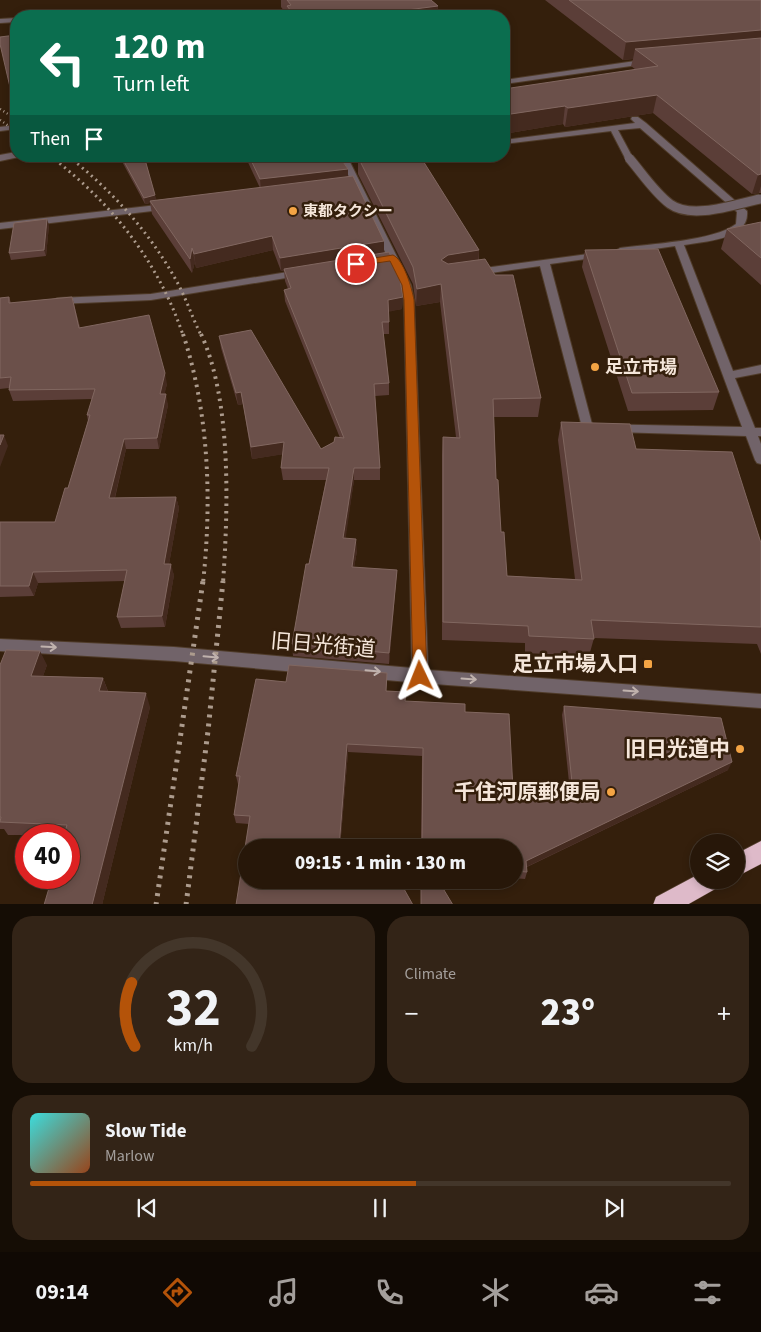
<!DOCTYPE html>
<html lang="en">
<head>
<meta charset="utf-8">
<style>
	:root { --surface:#271709; --page:#332417; --text:#f1f3f6; --muted:#a49f9c; --line:#43362a; --accent:#b45309 }
	body { margin:0; font-family:"Source Sans 3","Noto Sans JP",sans-serif; background:var(--page); color:var(--text); height:100vh; display:flex; flex-direction:column; font-size:19px; white-space:nowrap }
	* { box-sizing:border-box; margin:0 }
	p { font-size:16px; color:var(--muted) }
	.icon { flex:none; width:28px; height:28px; fill:none; stroke:currentColor; stroke-width:2; stroke-linecap:round; stroke-linejoin:round }
	.map { position:relative; height:904px; overflow:hidden }
	.sheet { display:flex; flex-direction:column; gap:12px; padding:12px; background:#150d05; flex:1 }
	.sheet>* { flex:none }
	.guide { position:absolute; left:10px; top:10px; width:500px; height:152px; border-radius:20px; box-shadow:0 2px 8px #0003,0 0 0 1px var(--line); background:#0b6e4f; color:#fff; overflow:hidden }
	.fabs { position:absolute; left:690px; top:834px; display:grid; gap:10px }
	.fabs a { display:grid; place-items:center; width:55px; height:55px; border-radius:50%; background:var(--surface); box-shadow:0 2px 8px #0003,0 0 0 1px var(--line); font-size:25px }
	.speed { position:absolute; left:15px; top:824px; display:flex; gap:10px; font-size:25px; font-weight:700; text-align:center }
	.speed>* { display:grid; place-content:center; width:65px; height:65px; border-radius:50%; background:var(--surface); box-shadow:0 2px 8px #0003,0 0 0 1px var(--line); line-height:1 }
	.speed .limit { border:8px solid #d22; background:#fff; color:#111 }
	.pin { position:absolute; display:grid; place-items:center; width:42px; height:42px; color:#fff; margin:-21px; border:2px solid #fff; border-radius:50%; box-shadow:0 1px 5px #0007 }
	.me { position:absolute; width:55px; margin:-28px; rotate:358deg; stroke-linejoin:round; filter:drop-shadow(0 0 4px #0008) }
	.turn { display:flex; align-items:center; gap:18px; height:105px; padding:0 20px; font-size:22px }
	.turn .icon { width:65px; height:65px; stroke-width:2.5 }
	.turn b { display:block; font-size:35px; line-height:42px }
	.then { display:flex; align-items:center; height:48px; padding:0 20px; background:#0003; gap:10px; font-size:19px }
	.big { font-size:38px; font-weight:800; line-height:1.1 }
	.sheet .card { flex:1; display:flex; flex-direction:column; justify-content:center; gap:8px; min-width:0; padding:0 18px; border-radius:20px; background:var(--page) }
	.sheet .dial { align-items:center; gap:0 }
	.dial svg { height:130px; overflow:visible; fill:none; stroke:var(--line); stroke-width:7; stroke-linecap:round; text-anchor:middle }
	.dial text { fill:var(--text); stroke:none }
	.song { display:flex; align-items:center; gap:15px }
	.cover { width:60px; height:60px; border-radius:8px; background:linear-gradient(135deg,hsl(180 70% 55%),hsl(20 70% 35%)) }
	.played { height:5px; border-radius:2px; background:linear-gradient(90deg,var(--accent) 55%,var(--line) 55%) }
	.keys { display:flex; justify-content:space-around; direction:ltr }
	.heat { display:flex; justify-content:space-between; align-items:center; font-size:28px; direction:ltr }
	.sheet .tiles { flex:1; display:grid; gap:12px; grid-template-columns:1fr 1fr }
	.card:last-child { grid-column:span 2 }
	.trip { position:absolute; left:238px; top:839px; width:285px; height:50px; border-radius:25px; background:var(--surface); box-shadow:0 2px 8px #0003,0 0 0 1px var(--line); font-weight:800; line-height:50px; text-align:center }
	.tabs { display:flex; height:80px; justify-content:space-around; align-items:center; background:#100904; color:var(--muted) }
	.tabs .icon { width:35px; height:35px }
	.tabs .active { color:var(--accent) }
	.tabs b { font-size:22px; color:var(--text) }
	.map>svg:first-child { display:block }
	.lines { fill:none; stroke-linecap:round; stroke-linejoin:round }
	.minor-casing { stroke:#4f3b29; stroke-width:2 }
	.highway-casing { stroke:#4f3b29; stroke-width:1 }
	.minor { fill:#716369; fill-rule:evenodd }
	.highway { fill:#debac9; fill-rule:evenodd }
	.rail-far3 { stroke:#ac9b8d; stroke-width:2.5; stroke-dasharray:1 3; stroke-linecap:butt }
	.rail-far2 { stroke:#ac9b8d; stroke-width:3; stroke-dasharray:2 4; stroke-linecap:butt }
	.rail-far1 { stroke:#ac9b8d; stroke-width:4; stroke-dasharray:2.5 5; stroke-linecap:butt }
	.rail { stroke:#ac9b8d; stroke-width:5; stroke-dasharray:3 6; stroke-linecap:butt }
	.minor-bridge-casing { stroke:#4f3b29; stroke-width:11; stroke-linecap:butt }
	.minor-bridge { stroke:#716369; stroke-width:9 }
	.wall { fill:#5b3e38 }
	.shaded-wall { fill:#442a1f }
	.building { fill:#6b504a; stroke:#816760 }
	.oneway { stroke:#c0b2ad }
	.route { fill:#b45309; stroke:#753606 }
	.poi-dot { fill:#f4a444; stroke:#341f0c; stroke-width:2 }
	.labels { text-anchor:middle; stroke-width:5; stroke-linejoin:round; paint-order:stroke }
	.far-poi-label { font-size:15px; font-weight:bold; fill:#f5e6da; stroke:#341f0c; text-anchor:start }
	.poi-label { font-size:18px; font-weight:bold; fill:#f5e6da; stroke:#341f0c; text-anchor:start }
	.near-street-label { font-size:21px; fill:#f5e6da; stroke:#341f0c }
	.near-poi-label { font-size:21px; font-weight:bold; fill:#f5e6da; stroke:#341f0c; text-anchor:end }
</style>
</head>
<body>
<div class="map">
<svg width="761" height="905" viewBox="0 0 761 905">
	<rect width="100%" height="100%" fill="#341f0c"/>
	<g class="lines">
		<g class="minor-casing">
			<path id="minor" d="M252,10L253,11L250,13L117,16L120,14Z
				M16,18V22L0,23V19Z
				M649,59L653,61L652,63L504,84V80Z
				M632,117H638L646,123L747,211C750,240 704,241 684,245L733,371L761,365V373L735,378L755,428H761V436H758L761,444V464L757,463L755,460L746,436L583,431L540,266L477,275L472,272L477,269L603,252L605,254L600,257L550,264L592,424L742,427L675,246L620,254L615,251L620,248C649,244 714,241 736,224L737,212L640,128L618,130L633,158L629,161L625,158L611,131L504,144V140L635,123L631,119Z
				M16,125V129L0,131V127Z
				M16,152V156L19,157L0,161V155Z
				M339,156H347L411,285L414,300L428,670L761,694V708L420,683L174,661L0,651V639L174,647L412,668L404,300L401,285Z
				M166,204L171,207L169,209L0,229V223Z
				M300,270L305,273L304,275L151,300L57,304L52,301L57,298L151,294Z"/>
		</g>
		<g class="highway-casing">
			<path id="highway" d="M761,841V864L736,877V854Z
				M699,874V880H720L717,888L687,905H653L656,897Z"/>
		</g>
		<use href="#minor" class="minor"/>
		<use href="#highway" class="highway"/>
		<path class="rail-far3" d="M0,109L16,119
			M0,120L16,131"/>
		<path class="rail-far2" d="M50,156C112,203 158,261 183,335
			M68,156C112,191 148,230 176,280C186,298 192,317 201,335"/>
		<path class="rail-far1" d="M183,334C209,413 212,500 203,583
			M201,334C232,401 228,510 223,583"/>
		<path class="rail" d="M156,905L203,581
			M186,905L208,731L223,581"/>
		<g class="minor-bridge-casing">
			<path id="minor-bridge" d="M629,158C642,173 654,192 670,204C692,220 736,204 760,199"/>
		</g>
		<use href="#minor-bridge" class="minor-bridge"/>
	</g>
	<path class="wall" d="M281,0H431L438,6L437,16H288L281,7Z
		M545,0H761V193H759L752,194L653,113L565,127L563,124L504,134V89L636,70L631,66L633,59L623,60Z
		M119,156H144L156,200L260,188L245,156H339L348,169V177L384,253L403,297L402,309L389,311V334H383L389,383V395L375,396L380,468V480H354L345,538L357,551L354,567L397,570L396,582L389,664L293,656L292,644L326,480H283L281,468L283,454L252,459L243,404L238,405L221,348L219,336L321,449L334,442L340,438L285,301L284,290L288,289L285,281L284,271H281L273,250L196,268L195,262L192,273L152,214L150,203L145,204Z
		M358,157L479,250V260L541,398L538,417H494L496,479L501,532L507,576L575,579L558,440L561,422L636,449L761,543V654L757,644L594,638L589,656L525,653V643L442,640V455L443,437H456L440,302L416,306L413,284L358,174Z
		M761,222V285L721,249L727,229Z
		M49,225L46,256L11,260L9,253Z
		M585,250L719,392L713,410L628,411L582,267Z
		M9,297L11,303L72,297L80,327L167,384L164,394L168,405L159,449H126L115,498L176,497L179,508L169,564L174,575L165,627L121,628L117,617L125,581L38,583L34,596L0,597V522H55L68,488L88,421L87,415L92,399L13,401L9,390V388L0,389V298Z
		M0,665H47L43,676L103,678L108,691L150,707L102,905H44L69,835H8L4,829H0Z
		M387,673L386,691L405,701L465,712L513,790L570,792L562,715L564,706L728,770L527,867V872L525,879L514,878V848H421L422,756L348,752L340,848H246L236,905L249,824L236,823L234,815L239,784H238L236,776L286,682Z"/>
	<path class="shaded-wall" d="M438,6L437,16H376V14Z
		M761,30V47L635,49L633,59L623,60L626,42Z
		M657,95L653,113L565,127L568,108Z
		M13,100H16V109Z
		M565,106L563,124L504,134V115Z
		M348,169V180L261,191L260,179Z
		M761,174V186L759,193L752,194L758,175Z
		M155,195L157,201H150V203L145,204L144,198Z
		M47,219L49,225L46,256L44,250Z
		M272,236L273,250L196,268L194,254Z
		M384,241V255L281,271L280,258Z
		M192,248L195,262L192,273L190,259Z
		M479,250L478,268L447,272L441,260L448,255Z
		M441,284L440,302L416,306L417,289Z
		M72,297L75,308L82,338L79,328Z
		M403,297L402,309L388,312V300Z
		M165,373L167,384L162,405L160,394Z
		M241,392L243,404L238,405L236,393Z
		M166,394L168,405L159,449L157,438Z
		M4,435L8,446L0,467V445Z
		M124,439L126,449L112,509L109,498Z
		M284,442L285,454L252,459L251,447Z
		M354,468V480L344,550L343,538Z
		M176,497L179,508L167,575L164,564Z
		M356,539L357,551L352,579V567Z
		M171,564L174,575L165,627L162,616Z
		M397,570L396,582L389,664V653Z
		M33,572L38,583L34,596L29,586Z
		M40,651L47,665L38,690L31,676Z
		M103,678L108,692L99,691Z
		M146,693L150,707L102,905H92Z
		M347,744L348,752L340,848H339Z
		M732,762L728,770L524,868L526,861Z"/>
	<path class="building" d="M287,0H431L438,6L376,14L378,16H295L287,6L291,5Z
		M569,0H761V30L626,42Z
		M16,35V100H13L0,44V37Z
		M761,38V174L758,175L657,95L568,108L565,106L504,115V89L658,66L635,49Z
		M121,156H144L155,195L144,198Z
		M249,156H339L348,169L260,179Z
		M365,156H420L479,250L448,255L441,260L448,264L485,259L495,275H513L541,398L493,399L496,479L498,480L501,532H504L507,576L582,580L561,422L630,424L636,449L732,452L761,543V627L591,620L594,639L529,636L528,626L443,622V437L460,438L441,284L417,289L413,267L358,157Z
		M353,176L384,241L280,258L272,236L194,254L192,248L190,259L150,201Z
		M47,219L44,250L9,253L14,223Z
		M761,222V258L727,229Z
		M658,249L719,392L632,393L585,250Z
		M389,252L399,274L403,297L388,300L389,322H382L389,383L374,384L380,468H354L343,538L356,539L352,567L397,570L389,653L292,644L306,564H309L329,468H281L284,442L251,447L241,392L236,393L219,336L251,330L321,449L334,442L335,437L344,438L284,290L291,288L284,269Z
		M9,297V303L72,297L79,328L149,315L165,373L160,394H166L157,438L124,439L109,498L176,497L164,564H171L162,616L117,617L127,570L33,572L29,586H0V522H55L65,488H68L90,415H87L95,389L9,390L11,377L0,378V298Z
		M0,435H4L0,445Z
		M6,650L40,651L31,676L103,678L99,691L146,693L92,905H44L52,878H69V835H64L67,825L0,822L1,817H0V665Z
		M289,665L387,673L386,691L406,692L405,701L465,704V712L509,714L513,790L573,792L564,706L721,718L732,762L526,861L527,872L514,871V848H422L423,748L347,744L339,848H246V880H399L413,905H236L250,816L234,815L240,776H236L256,679L286,682Z
		M421,880H438L453,905H421Z"/>
	<defs><path id="oneway-shaft" d="M-6 0H5M1.5-3L5.5 0L1.5 3" fill="none" stroke-width="1.6" stroke-linecap="round" stroke-linejoin="round" transform="scale(1.25)"/></defs>
	<g class="oneway">
		<use href="#oneway-shaft" transform="translate(49 647) rotate(3)"/>
		<use href="#oneway-shaft" transform="translate(211 657) rotate(5)"/>
		<use href="#oneway-shaft" transform="translate(373 671) rotate(5)"/>
		<use href="#oneway-shaft" transform="translate(469 679) rotate(4)"/>
		<use href="#oneway-shaft" transform="translate(631 691) rotate(4)"/>
	</g>
	<path class="route" d="M393,255C404,260 412,289 414,300L427,676L425,680L420,682L415,680L413,676L404,300L402,285L390,261L356,266L351,264L356,261Z"/>
	<g class="poi-dot">
		<circle cx="293" cy="211" r="5"/>
		<circle cx="595" cy="367" r="5"/>
		<rect x="643" y="659" width="10" height="10" rx="2.5"/>
		<circle cx="740" cy="749" r="5"/>
		<circle cx="611" cy="792" r="5"/>
	</g>
	<g class="labels">
		<g class="far-poi-label">
			<text x="303" y="216">東都タクシー</text>
		</g>
		<g class="poi-label">
			<text x="605" y="373">足立市場</text>
		</g>
		<g class="near-street-label">
			<text transform="translate(323 645) rotate(5)" y="7">旧日光街道</text>
		</g>
		<g class="near-poi-label">
			<text x="638" y="671">足立市場入口</text>
			<text x="730" y="756">旧日光道中</text>
			<text x="601" y="799">千住河原郵便局</text>
		</g>
	</g>
</svg>
<div class="fabs">
<a><svg class="icon" aria-label="layers" viewBox="0 0 24 24"><path d="M12 4l9 5-9 5-9-5zM3 14l9 5 9-5"/></svg></a>
</div>
<div class="speed"><div class="limit">40</div></div>
<div class="pin" style="left:356px;top:264px;background:#d93025"><svg class="icon" aria-label="arrive" viewBox="0 0 24 24"><path d="M6 21V4h12l-3 4 3 4H6"/></svg></div>
<svg class="me" style="left:420px;top:676px" viewBox="-20 -20 40 40"><path d="M0-17L14 15 0 8-14 15z" fill="#b45309" stroke="#fff" stroke-width="4"/></svg>
<div class="trip">09:15 · 1 min · 130 m</div>
<div class="guide">
<div class="turn"><svg class="icon" aria-label="left" viewBox="0 0 24 24"><path d="M17 20v-9H6M10 6l-5 5 5 5"/></svg><div><b>120 m</b>Turn left</div></div>
<div class="then">Then<svg class="icon" aria-label="arrive" viewBox="0 0 24 24"><path d="M6 21V4h12l-3 4 3 4H6"/></svg></div>
</div>
</div>
<section class="sheet">
<div class="tiles">
<div class="card dial"><svg viewBox="0 0 100 80">
<path d="M14 69A42 42 0 1 1 86 69"/>
<path d="M14 69A42 42 0 0 1 12 30" stroke="#b45309"/>
<text x="50" y="56" font-size="32" font-weight="700">32</text>
<text x="50" y="72" font-size="11">km/h</text>
</svg></div>
<div class="card"><p>Climate</p>
<div class="heat"><a>−</a><b class="big">23°</b><a>+</a></div>
</div>
<div class="card">
<div class="song"><i class="cover"></i><div><b>Slow Tide</b><p>Marlow</p></div></div>
<div class="played"></div>
<div class="keys"><svg class="icon" aria-label="previous" viewBox="0 0 24 24"><path d="M18 5L8 12l10 7zM5 5v14"/></svg><svg class="icon" aria-label="pause" viewBox="0 0 24 24"><path d="M8 5v14M16 5v14"/></svg><svg class="icon" aria-label="next" viewBox="0 0 24 24"><path d="M6 5l10 7-10 7zM19 5v14"/></svg></div>
</div>
</div>
</section>
<nav class="tabs">
<b>09:14</b>
<svg class="icon active" aria-label="directions" viewBox="0 0 24 24"><path d="M12 3l9 9-9 9-9-9zM9 14v-3h6M13 9l2 2-2 2"/></svg>
<svg class="icon" aria-label="music" viewBox="0 0 24 24"><path d="M9 18V5l10-2v13"/><circle cx="6" cy="18" r="3"/><circle cx="16" cy="16" r="3"/></svg>
<svg class="icon" aria-label="phone" viewBox="0 0 24 24"><path d="M5 4h4l2 5-3 2q2 4 5 5l2-3 5 2v4C11 20 4 13 5 4z"/></svg>
<svg class="icon" aria-label="climate" viewBox="0 0 24 24"><path d="M12 3v18M4 7l16 10M4 17L20 7"/></svg>
<svg class="icon" aria-label="car" viewBox="0 0 24 24"><path d="M5 17H2v-5l4-1 3-4h7l3 4 3 1v5h-3M9 17h6M6 11h13"/><circle cx="7" cy="17" r="2"/><circle cx="17" cy="17" r="2"/></svg>
<svg class="icon" aria-label="filters" viewBox="0 0 24 24"><path d="M4 7h16M4 17h16"/><circle cx="9" cy="7" r="2"/><circle cx="15" cy="17" r="2"/></svg>
</nav>
</body>
</html>
